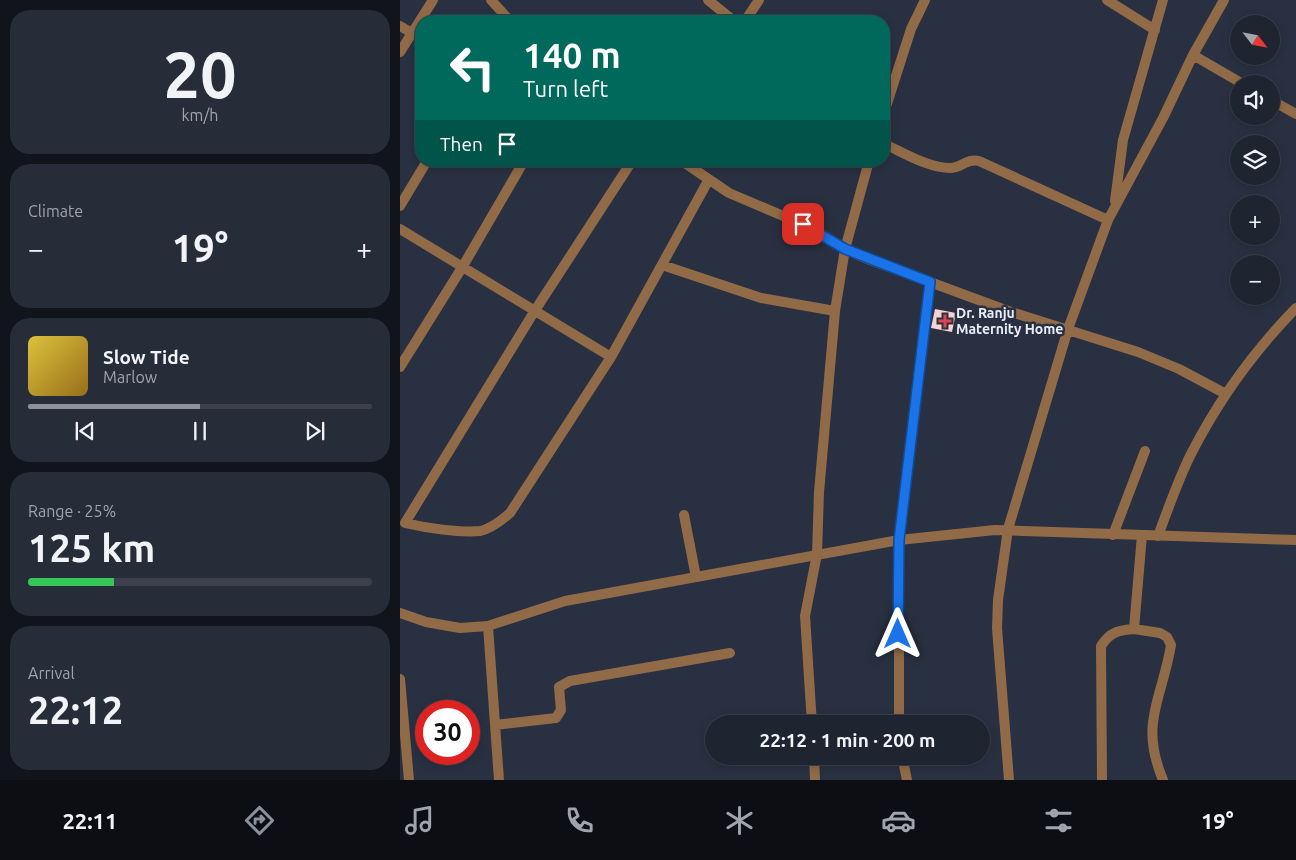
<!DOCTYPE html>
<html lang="en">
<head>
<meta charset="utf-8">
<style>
	:root { --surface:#1f2431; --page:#272c39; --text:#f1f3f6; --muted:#a1a4ab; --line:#3c414d; --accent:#8c9099 }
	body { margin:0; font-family:Ubuntu,sans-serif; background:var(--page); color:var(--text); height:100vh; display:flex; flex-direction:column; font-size:19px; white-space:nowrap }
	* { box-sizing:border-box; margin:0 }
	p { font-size:16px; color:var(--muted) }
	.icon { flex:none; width:28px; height:28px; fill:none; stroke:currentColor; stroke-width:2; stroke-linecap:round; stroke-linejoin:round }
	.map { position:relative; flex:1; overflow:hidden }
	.side { display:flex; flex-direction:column; gap:10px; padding:10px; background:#11141b; width:400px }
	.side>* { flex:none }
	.guide { position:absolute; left:15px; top:15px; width:475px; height:152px; border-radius:20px; box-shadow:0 2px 8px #0003,0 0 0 1px var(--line); background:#00695c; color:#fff; overflow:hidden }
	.needle { width:32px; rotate:122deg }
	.tools { position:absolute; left:830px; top:15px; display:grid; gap:10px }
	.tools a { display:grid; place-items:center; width:50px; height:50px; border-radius:50%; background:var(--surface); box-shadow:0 2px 8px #0003,0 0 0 1px var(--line); font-size:25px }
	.speed { position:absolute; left:15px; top:700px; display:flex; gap:10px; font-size:25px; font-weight:700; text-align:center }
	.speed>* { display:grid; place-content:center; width:65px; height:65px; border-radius:50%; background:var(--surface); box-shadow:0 2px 8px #0003,0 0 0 1px var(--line); line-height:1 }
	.speed .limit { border:8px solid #d22; background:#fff; color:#111 }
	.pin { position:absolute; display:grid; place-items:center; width:42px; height:42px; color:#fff; margin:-21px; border-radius:10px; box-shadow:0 2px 8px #0006 }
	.me { position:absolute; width:55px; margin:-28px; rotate:0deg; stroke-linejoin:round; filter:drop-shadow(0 0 4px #0008) }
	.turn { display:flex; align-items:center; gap:18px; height:105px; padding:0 25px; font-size:22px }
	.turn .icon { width:65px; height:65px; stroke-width:2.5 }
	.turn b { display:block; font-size:35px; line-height:42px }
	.then { display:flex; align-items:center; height:48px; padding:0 25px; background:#0003; gap:10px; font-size:19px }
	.big { font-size:38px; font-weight:700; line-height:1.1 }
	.side .widget { flex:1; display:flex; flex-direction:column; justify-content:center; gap:8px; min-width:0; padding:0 18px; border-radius:20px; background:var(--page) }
	.side .dial { align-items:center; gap:0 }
	.dial b { font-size:65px; line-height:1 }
	.song { display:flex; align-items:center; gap:15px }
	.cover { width:60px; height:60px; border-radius:8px; background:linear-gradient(135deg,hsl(50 70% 55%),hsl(40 70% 35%)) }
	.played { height:5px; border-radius:2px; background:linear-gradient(90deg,var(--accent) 50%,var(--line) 50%) }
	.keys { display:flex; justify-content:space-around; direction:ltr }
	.heat { display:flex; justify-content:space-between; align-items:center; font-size:28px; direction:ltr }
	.charge { height:8px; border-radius:4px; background:linear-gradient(90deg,#34c759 25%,var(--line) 0) }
	.trip { position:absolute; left:305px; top:715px; width:285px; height:50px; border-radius:25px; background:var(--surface); box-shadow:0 2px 8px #0003,0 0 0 1px var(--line); font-weight:700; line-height:50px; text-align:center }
	.menu { display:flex; height:80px; justify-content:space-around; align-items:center; background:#0c0e14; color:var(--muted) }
	.menu .icon { width:35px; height:35px }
	.menu .active { color:var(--accent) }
	.menu b { font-size:22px; color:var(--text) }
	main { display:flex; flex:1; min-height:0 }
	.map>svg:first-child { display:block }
	.building { fill:#f6d3d1 }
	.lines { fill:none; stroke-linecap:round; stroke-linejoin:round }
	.minor { stroke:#916b47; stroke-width:10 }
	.tertiary { stroke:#916b47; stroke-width:10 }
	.route-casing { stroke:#114b97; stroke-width:12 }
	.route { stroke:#1a73e8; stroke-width:9 }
	.health-dot { fill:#e0444e; stroke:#293041; stroke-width:2 }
	.labels { text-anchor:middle; stroke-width:5; stroke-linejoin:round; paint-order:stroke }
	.poi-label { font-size:14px; font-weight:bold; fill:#e8edf8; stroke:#293041; text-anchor:start }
</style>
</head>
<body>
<main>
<section class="side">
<div class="widget dial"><b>20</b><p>km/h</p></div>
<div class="widget"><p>Climate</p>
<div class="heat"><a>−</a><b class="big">19°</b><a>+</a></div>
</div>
<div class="widget">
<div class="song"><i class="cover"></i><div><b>Slow Tide</b><p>Marlow</p></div></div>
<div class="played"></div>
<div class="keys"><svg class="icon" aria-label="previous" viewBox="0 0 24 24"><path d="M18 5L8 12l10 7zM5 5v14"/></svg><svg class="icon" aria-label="pause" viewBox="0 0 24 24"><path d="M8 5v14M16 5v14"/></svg><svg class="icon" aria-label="next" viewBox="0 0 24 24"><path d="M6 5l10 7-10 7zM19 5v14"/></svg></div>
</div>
<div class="widget"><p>Range · 25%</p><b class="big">125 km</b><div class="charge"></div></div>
<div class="widget"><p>Arrival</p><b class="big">22:12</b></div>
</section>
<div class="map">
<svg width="896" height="780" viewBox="0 0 896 780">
	<rect width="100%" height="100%" fill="#293041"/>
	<path class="building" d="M535,309L556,313L552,332L531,328Z"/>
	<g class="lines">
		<path class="minor" d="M91,0L110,21
			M308,0L334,21
			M707,0L755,30
			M345,21L359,0
			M0,26L12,33
			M0,52L33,0
			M793,55L843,84
			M871,100L896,114
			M484,113L511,29L525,0
			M484,144C503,152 528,168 550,168C561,168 567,158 579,161L708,220
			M282,161L329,193L414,229L445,249L465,258L611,312L738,352L779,369L826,394
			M715,201L723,140L763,0
			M0,206L27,161
			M0,229L211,357L308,181
			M262,265L361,298L435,311
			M211,357L110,513C102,520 91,529 80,531C59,533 26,528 5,523L134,312L232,161
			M0,367L63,266L124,161
			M284,515L296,577
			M713,535L745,451
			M742,535L734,629L760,633L767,637L771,645C762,700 739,722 763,780
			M758,536C768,509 778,480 791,454C818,401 854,351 896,308
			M88,626L99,780
			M0,679L9,780
			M412,724L405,616L417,554L419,492L435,311L445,249L469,161
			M499,724V540L530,282
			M95,725L156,718L161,710L159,687L170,681L330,653
			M414,756L415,780
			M502,756L507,780
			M609,780L597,628L598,600L608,529L668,329L708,220L763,118L793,55L824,0
			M702,780L701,646C710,632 719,630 734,629"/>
		<path class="tertiary" d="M0,613L26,622L60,628L88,626L165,601L499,540L595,530L896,540"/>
	</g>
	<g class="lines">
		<g class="route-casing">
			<path id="route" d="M403,224L445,249L530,282L499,540L498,634"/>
		</g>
		<use href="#route" class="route"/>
	</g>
	<path class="health-dot" d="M542.5 313.5h5v5h5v5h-5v5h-5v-5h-5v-5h5z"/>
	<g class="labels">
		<g class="poi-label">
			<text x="556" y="318">Dr. Ranju<tspan x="556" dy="16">Maternity Home</tspan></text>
		</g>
	</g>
</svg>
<div class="tools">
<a><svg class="needle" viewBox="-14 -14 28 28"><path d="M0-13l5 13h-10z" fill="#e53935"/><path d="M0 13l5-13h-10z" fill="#a1a4ab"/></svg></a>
<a><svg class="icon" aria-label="sound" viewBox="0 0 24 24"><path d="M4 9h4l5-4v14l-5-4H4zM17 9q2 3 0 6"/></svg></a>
<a><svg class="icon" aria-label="layers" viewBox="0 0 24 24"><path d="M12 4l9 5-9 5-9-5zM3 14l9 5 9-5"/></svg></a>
<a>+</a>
<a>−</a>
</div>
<div class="speed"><div class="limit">30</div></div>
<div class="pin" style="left:403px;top:224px;background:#d93025"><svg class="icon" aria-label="arrive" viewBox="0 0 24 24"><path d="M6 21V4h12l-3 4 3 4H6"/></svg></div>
<svg class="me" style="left:498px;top:634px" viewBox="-20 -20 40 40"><path d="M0-17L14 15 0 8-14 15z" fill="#1a73e8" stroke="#fff" stroke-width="4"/></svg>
<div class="trip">22:12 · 1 min · 200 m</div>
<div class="guide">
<div class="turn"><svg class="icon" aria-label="left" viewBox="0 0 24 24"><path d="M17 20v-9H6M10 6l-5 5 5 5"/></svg><div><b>140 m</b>Turn left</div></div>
<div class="then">Then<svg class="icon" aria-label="arrive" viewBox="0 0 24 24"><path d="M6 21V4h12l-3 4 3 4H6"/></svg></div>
</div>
</div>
</main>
<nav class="menu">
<b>22:11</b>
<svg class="icon active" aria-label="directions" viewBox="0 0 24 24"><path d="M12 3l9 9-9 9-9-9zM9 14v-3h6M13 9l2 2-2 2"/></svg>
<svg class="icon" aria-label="music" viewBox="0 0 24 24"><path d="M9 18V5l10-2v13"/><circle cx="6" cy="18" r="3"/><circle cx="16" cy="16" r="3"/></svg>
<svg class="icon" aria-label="phone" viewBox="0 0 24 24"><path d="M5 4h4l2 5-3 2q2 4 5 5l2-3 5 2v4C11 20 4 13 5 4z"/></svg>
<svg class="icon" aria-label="climate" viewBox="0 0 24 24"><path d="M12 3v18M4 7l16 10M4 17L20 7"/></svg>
<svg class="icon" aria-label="car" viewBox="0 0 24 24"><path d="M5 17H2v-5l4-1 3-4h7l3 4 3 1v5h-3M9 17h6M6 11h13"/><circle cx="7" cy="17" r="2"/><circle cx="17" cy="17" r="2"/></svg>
<svg class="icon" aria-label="filters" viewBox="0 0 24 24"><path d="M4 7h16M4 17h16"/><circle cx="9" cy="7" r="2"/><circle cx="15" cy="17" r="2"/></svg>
<b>19°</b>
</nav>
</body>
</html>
